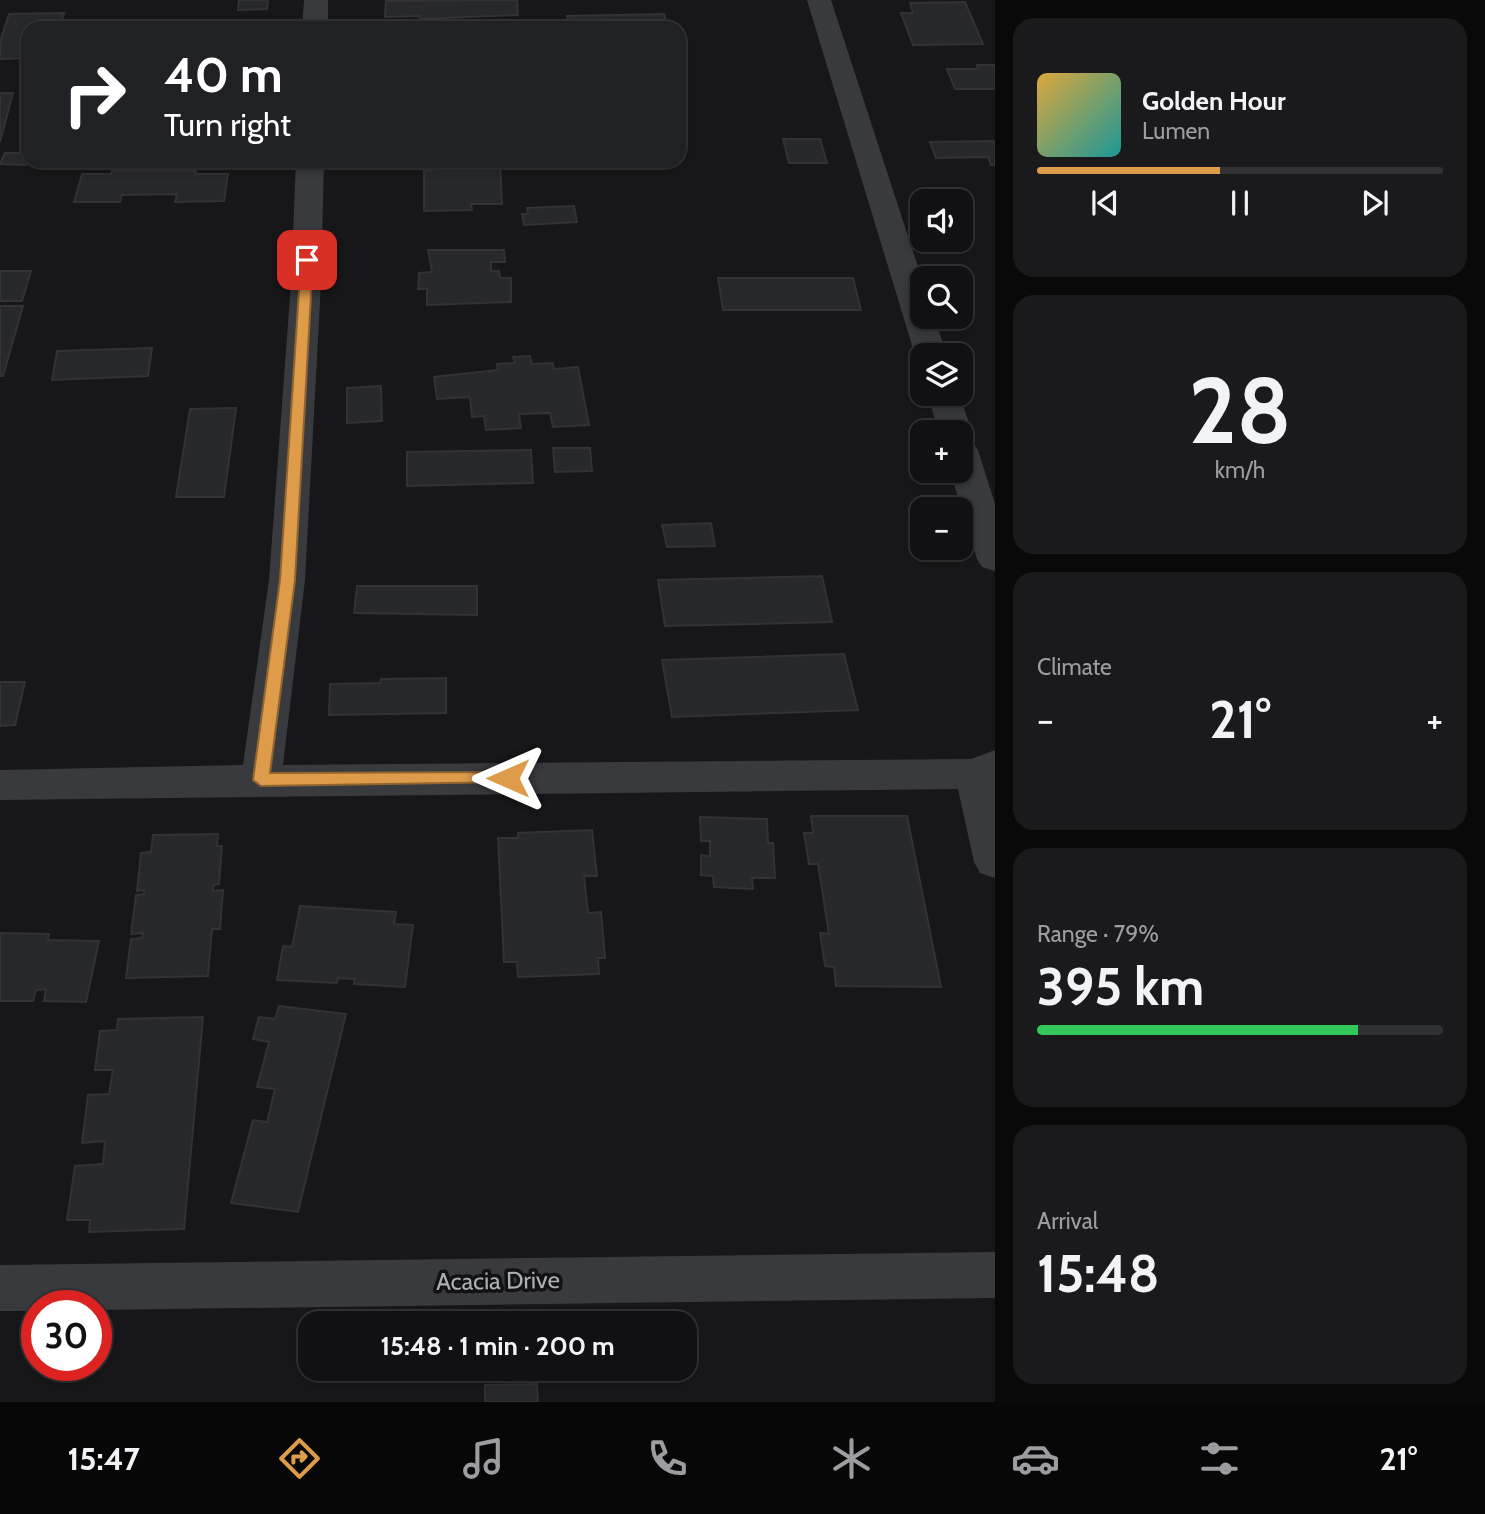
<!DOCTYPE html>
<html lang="en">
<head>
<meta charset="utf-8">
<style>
	:root { --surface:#111113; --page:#1a1a1c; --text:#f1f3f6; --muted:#9c9da0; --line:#303133; --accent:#de9b4a }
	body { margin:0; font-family:Cabin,sans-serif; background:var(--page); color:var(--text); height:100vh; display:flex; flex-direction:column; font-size:26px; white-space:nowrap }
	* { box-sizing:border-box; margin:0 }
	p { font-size:23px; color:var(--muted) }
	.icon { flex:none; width:38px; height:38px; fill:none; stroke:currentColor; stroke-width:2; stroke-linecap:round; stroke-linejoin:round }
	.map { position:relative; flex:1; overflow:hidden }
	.details { display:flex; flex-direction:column; gap:18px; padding:18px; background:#09090a; width:490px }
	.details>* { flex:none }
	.banner { position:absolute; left:21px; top:21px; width:665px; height:147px; border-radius:21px; box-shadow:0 4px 10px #0003,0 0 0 2px var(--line); background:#202124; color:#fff; overflow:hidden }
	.tools { position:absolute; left:910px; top:189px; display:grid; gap:14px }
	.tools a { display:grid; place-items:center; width:63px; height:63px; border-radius:14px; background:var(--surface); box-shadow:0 4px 10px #0003,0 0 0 2px var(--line); font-size:35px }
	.speed { position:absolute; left:21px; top:1290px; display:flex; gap:14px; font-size:35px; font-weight:700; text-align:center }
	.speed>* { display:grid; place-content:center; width:91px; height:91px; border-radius:50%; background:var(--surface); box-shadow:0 4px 10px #0003,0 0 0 2px var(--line); line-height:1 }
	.speed .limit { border:10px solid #d22; background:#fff; color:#111 }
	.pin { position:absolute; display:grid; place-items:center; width:60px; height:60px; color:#fff; margin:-30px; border-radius:14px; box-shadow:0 4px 10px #0006 }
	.me { position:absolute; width:77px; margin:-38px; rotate:270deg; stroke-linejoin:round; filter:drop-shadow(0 0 5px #0008) }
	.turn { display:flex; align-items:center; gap:24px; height:147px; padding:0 28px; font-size:32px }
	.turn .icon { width:91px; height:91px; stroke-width:2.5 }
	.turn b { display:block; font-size:49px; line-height:60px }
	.big { font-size:52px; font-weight:700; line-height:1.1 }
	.details .tile { flex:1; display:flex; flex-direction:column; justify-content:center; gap:10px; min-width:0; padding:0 24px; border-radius:21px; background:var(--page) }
	.details .dial { align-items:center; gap:0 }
	.dial b { font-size:91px; line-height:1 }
	.song { display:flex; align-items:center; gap:21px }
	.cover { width:84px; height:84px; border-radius:10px; background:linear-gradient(135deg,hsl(40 70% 55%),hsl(180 70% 35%)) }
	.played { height:7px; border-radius:4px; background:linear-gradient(90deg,var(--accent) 45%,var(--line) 45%) }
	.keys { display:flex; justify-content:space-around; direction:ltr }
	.heat { display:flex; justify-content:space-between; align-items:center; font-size:38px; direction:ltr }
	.charge { height:10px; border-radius:5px; background:linear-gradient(90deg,#34c759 79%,var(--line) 0) }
	.trip { position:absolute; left:298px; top:1311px; width:399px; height:70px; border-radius:21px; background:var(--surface); box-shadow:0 4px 10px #0003,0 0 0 2px var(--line); font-weight:700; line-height:70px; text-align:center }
	.menu { display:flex; height:112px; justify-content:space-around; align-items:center; background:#070708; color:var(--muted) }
	.menu .icon { width:49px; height:49px }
	.menu .selected { color:var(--accent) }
	.menu b { font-size:32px; color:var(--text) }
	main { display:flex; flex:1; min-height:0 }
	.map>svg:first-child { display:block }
	.building { fill:#27282a; stroke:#323235; stroke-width:2 }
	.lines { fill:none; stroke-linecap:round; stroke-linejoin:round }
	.minor { fill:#393a3e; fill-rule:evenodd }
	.route { fill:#de9b4a; stroke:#906530; stroke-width:2 }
	.labels { text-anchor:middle; stroke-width:7; stroke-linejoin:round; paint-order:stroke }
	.near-street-label { font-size:24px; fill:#abb0b7; stroke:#121214 }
</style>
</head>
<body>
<main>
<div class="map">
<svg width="995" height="1402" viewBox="0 0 995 1402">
	<rect width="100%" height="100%" fill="#171719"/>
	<path class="building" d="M239,0H268L267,9L238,10Z
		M517,0L518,15L420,19V16L385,17L386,1Z
		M965,2L983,44L913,45L901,13H913L910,3Z
		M64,13L60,28H28V58L0,59V42L9,14Z
		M664,14L668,28H569L567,16Z
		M977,65H995V89H955L947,69H978Z
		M0,93H13L0,142Z
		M783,139H820L827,163H789Z
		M995,141V165H991L988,157L936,158L930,142Z
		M5,153H28L26,165L0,164Z
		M389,161H500L502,204H471L472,210L424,211V171H432V162Z
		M112,171H196L195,174H228L224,201L175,202L177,194L122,195L120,202H74L82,174H111Z
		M574,206L577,222L524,225L522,214H528L527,208Z
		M428,250H504L505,262H491V271H499L500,278H511V302L427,305V289H418L419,273L432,272Z
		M0,271H31L22,301H0Z
		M718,278H853L861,310H723Z
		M0,306H23L3,376H0Z
		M152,348L148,376L52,380L57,351Z
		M530,356L532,364L553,363L554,369L578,367L589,425L553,427L550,413L519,414L521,428L486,430L484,416L472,417L470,397L437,399L434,377L498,370L497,364L515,363L513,357Z
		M381,386L382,421L347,423V388Z
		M236,408L224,497H176L190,409Z
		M553,448H590L592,471L555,472Z
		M531,450L533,483L407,486V452Z
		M711,523L715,546L667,547L662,525Z
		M822,576L832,622L665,626L658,580Z
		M357,586H477V615L354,613Z
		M844,654L858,710L672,717L662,660Z
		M446,678V713L329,715L330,684L380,683L381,679Z
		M0,682H25L15,725L0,726Z
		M811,816H907L941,987L836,986L834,967L825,966L820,933L829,934L818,864H809L804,833H813Z
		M700,817L767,819L768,843H773L775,878H752L753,889L714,887L713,876L701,875V855L710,856V841H701Z
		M592,830L597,876H584L588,913L601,912L605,958H598L599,974L518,977L517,962H504L498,838H518V833Z
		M218,834L217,846H222L219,884L214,885L212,891L223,890L220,929H212L208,976L126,978L131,939L142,938L143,933L131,934L136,895L144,894V890L137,891L141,853L151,852L153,835Z
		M300,906L396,912L394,924L413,925L405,987L354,984L355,979L338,978L337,983L277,980L283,946L292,947Z
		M0,933L49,934L48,940L99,941L86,1002L44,1001L46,989L36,990L33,1001H0Z
		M279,1006L346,1014L298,1212L231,1203L253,1120L267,1122L275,1089L257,1087L269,1042L253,1039L259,1017L275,1019Z
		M203,1017L184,1229L89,1232L90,1220H67L75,1166L103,1164L105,1141L82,1143L88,1095L109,1094L113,1070H95L100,1031L117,1030L118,1019Z
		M537,1384L538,1402H485V1385Z"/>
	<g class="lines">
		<path class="minor" d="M304,0H328V28H302Z
			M807,0H831L922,279V317H934L947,355H922V362L915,355Z
			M296,161H324L321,283L305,580L283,765L971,759L995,750V878L980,873L974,862L958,789L0,800V770L243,765L269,580L291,283Z
			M927,394H959L972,432L963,440L973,443L978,450L995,504V571L982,567L977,559L950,471H961V432H939Z
			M995,1252V1298L96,1310V1306H37V1311H0V1265Z"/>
	</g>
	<path class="route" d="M307,257L313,260L295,580L270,773L508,772L514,773L516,778L514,782L261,786L253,780L280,580L301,260Z"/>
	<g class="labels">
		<g class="near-street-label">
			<text transform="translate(498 1281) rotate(-1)" y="8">Acacia Drive</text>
		</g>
	</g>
</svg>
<div class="tools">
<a><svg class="icon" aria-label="sound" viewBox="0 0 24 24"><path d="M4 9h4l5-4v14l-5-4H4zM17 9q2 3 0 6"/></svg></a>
<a><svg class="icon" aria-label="search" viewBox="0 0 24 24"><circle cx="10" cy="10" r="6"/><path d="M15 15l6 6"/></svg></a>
<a><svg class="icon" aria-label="layers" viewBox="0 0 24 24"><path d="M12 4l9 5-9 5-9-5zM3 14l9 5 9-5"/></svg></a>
<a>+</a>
<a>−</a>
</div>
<div class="speed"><div class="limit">30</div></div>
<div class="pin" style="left:307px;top:260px;background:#d93025"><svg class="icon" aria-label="arrive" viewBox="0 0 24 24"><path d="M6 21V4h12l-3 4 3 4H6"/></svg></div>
<svg class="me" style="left:508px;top:778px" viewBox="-20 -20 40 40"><path d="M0-17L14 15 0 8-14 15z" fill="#de9b4a" stroke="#fff" stroke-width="4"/></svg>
<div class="trip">15:48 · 1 min · 200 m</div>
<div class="banner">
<div class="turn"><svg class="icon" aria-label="right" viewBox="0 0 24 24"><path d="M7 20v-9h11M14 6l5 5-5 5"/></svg><div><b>40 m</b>Turn right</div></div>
</div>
</div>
<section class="details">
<div class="tile">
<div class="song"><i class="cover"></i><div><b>Golden Hour</b><p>Lumen</p></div></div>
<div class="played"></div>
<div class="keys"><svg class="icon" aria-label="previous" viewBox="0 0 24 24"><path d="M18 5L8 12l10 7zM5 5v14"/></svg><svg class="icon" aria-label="pause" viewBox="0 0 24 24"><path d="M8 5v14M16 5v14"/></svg><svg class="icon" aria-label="next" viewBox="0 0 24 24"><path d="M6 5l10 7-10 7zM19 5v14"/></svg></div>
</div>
<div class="tile dial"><b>28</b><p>km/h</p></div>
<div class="tile"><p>Climate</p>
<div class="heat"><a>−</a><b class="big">21°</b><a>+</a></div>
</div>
<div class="tile"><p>Range · 79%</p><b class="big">395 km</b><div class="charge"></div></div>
<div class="tile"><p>Arrival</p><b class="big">15:48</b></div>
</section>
</main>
<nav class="menu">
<b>15:47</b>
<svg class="icon selected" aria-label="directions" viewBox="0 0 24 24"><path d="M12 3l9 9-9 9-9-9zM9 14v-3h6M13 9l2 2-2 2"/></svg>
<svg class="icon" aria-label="music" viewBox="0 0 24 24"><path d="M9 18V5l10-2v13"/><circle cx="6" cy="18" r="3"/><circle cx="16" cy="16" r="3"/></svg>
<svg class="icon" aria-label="phone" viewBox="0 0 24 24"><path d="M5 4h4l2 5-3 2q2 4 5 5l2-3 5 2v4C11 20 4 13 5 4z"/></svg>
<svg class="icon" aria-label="climate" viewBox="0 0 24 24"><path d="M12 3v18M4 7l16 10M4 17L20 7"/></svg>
<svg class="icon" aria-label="car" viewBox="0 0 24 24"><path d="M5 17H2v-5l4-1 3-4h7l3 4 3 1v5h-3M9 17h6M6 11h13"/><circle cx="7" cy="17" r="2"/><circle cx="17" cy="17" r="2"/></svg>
<svg class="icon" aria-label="filters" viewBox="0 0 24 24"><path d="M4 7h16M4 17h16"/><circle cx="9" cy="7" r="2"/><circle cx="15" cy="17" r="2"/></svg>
<b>21°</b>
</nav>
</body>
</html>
